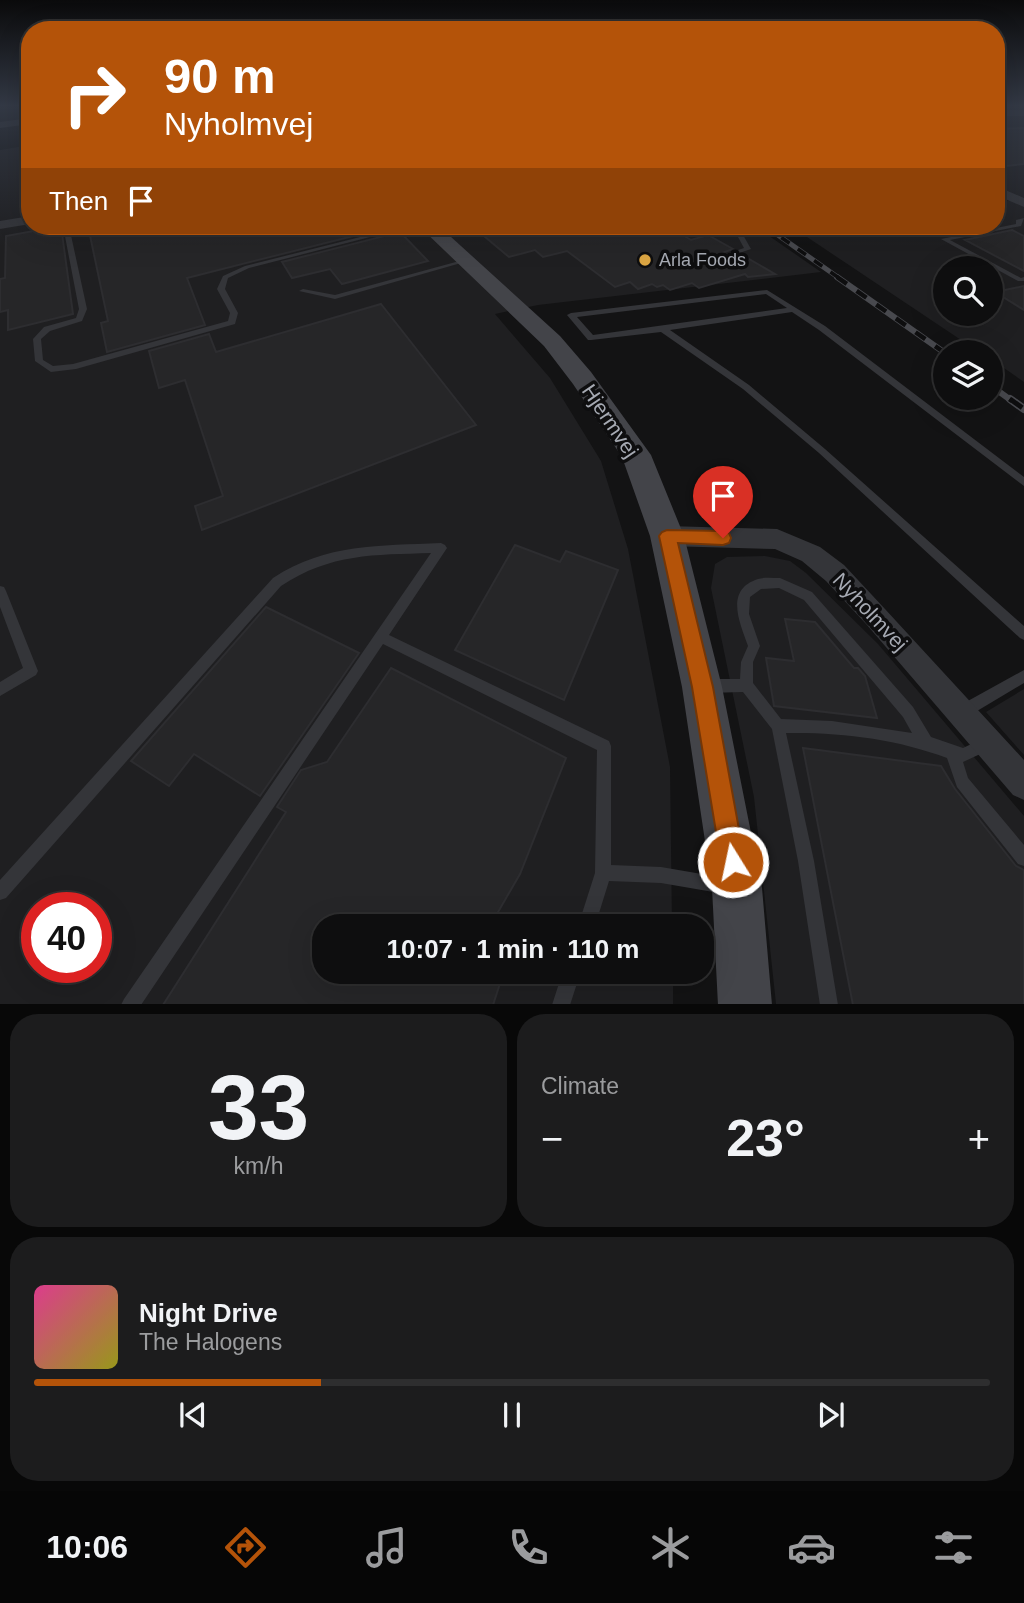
<!DOCTYPE html>
<html lang="en">
<head>
<meta charset="utf-8">
<style>
	:root { --surface:#0e0e0f; --page:#1c1c1d; --text:#f1f3f6; --muted:#9b9c9e; --line:#2e2e2f; --accent:#b45309 }
	body { margin:0; font-family:Arial,sans-serif; background:var(--page); color:var(--text); height:100vh; display:flex; flex-direction:column; font-size:26px; white-space:nowrap }
	* { box-sizing:border-box; margin:0 }
	p { font-size:23px; color:var(--muted) }
	.icon { flex:none; width:38px; height:38px; fill:none; stroke:currentColor; stroke-width:2; stroke-linecap:round; stroke-linejoin:round }
	.map { position:relative; height:1004px; overflow:hidden }
	.drawer { display:flex; flex-direction:column; gap:10px; padding:10px; background:#080808; flex:1 }
	.drawer>* { flex:none }
	.top-card { position:absolute; left:21px; top:21px; width:984px; height:214px; border-radius:28px; box-shadow:0 7px 28px #0002,0 0 0 2px var(--line); background:#b45309; color:#fff; overflow:hidden }
	.tools { position:absolute; left:933px; top:256px; display:grid; gap:14px }
	.tools a { display:grid; place-items:center; width:70px; height:70px; border-radius:50%; background:var(--surface); box-shadow:0 7px 28px #0002,0 0 0 2px var(--line); font-size:35px }
	.speed { position:absolute; left:21px; top:892px; display:flex; gap:14px; font-size:35px; font-weight:700; text-align:center }
	.speed>* { display:grid; place-content:center; width:91px; height:91px; border-radius:50%; background:var(--surface); box-shadow:0 7px 28px #0002,0 0 0 2px var(--line); line-height:1 }
	.speed .limit { border:10px solid #d22; background:#fff; color:#111 }
	.pin { position:absolute; display:grid; place-items:center; width:60px; height:60px; color:#fff; margin:-72px -30px; border-radius:50% 50% 50% 0; rotate:-45deg; box-shadow:0 0 7px #0007 }
	.pin .icon { rotate:45deg }
	.me { position:absolute; width:77px; margin:-38px; rotate:350deg; stroke-linejoin:round; filter:drop-shadow(0 0 5px #0008) }
	.turn { display:flex; align-items:center; gap:24px; height:147px; padding:0 28px; font-size:32px }
	.turn .icon { width:91px; height:91px; stroke-width:2.5 }
	.turn b { display:block; font-size:49px; line-height:60px }
	.then { display:flex; align-items:center; height:66px; padding:0 28px; background:#0003; gap:14px; font-size:26px }
	.big { font-size:52px; font-weight:800; line-height:1.1 }
	.drawer .widget { flex:1; display:flex; flex-direction:column; justify-content:center; gap:10px; min-width:0; padding:0 24px; border-radius:28px; background:var(--page) }
	.drawer .dial { align-items:center; gap:0 }
	.dial b { font-size:91px; line-height:1 }
	.song { display:flex; align-items:center; gap:21px }
	.cover { width:84px; height:84px; border-radius:10px; background:linear-gradient(135deg,hsl(330 70% 55%),hsl(60 70% 35%)) }
	.played { height:7px; border-radius:4px; background:linear-gradient(90deg,var(--accent) 30%,var(--line) 30%) }
	.keys { display:flex; justify-content:space-around; direction:ltr }
	.heat { display:flex; justify-content:space-between; align-items:center; font-size:38px; direction:ltr }
	.drawer .tiles { flex:1; display:grid; gap:10px; grid-template-columns:1fr 1fr }
	.widget:last-child { grid-column:span 2 }
	.trip { position:absolute; left:312px; top:914px; width:402px; height:70px; border-radius:28px; background:var(--surface); box-shadow:0 7px 28px #0002,0 0 0 2px var(--line); font-weight:800; line-height:70px; text-align:center }
	.menu { display:flex; height:112px; justify-content:space-around; align-items:center; background:#060606; color:var(--muted) }
	.menu .icon { width:49px; height:49px }
	.menu .active { color:var(--accent) }
	.menu b { font-size:32px; color:var(--text) }
	.map>svg:first-child { display:block }
	.built { fill:#1f1f21; fill-rule:evenodd }
	.building { fill:#262628; stroke:#2d2d30; stroke-width:2 }
	.lines { fill:none; stroke-linecap:round; stroke-linejoin:round }
	.lane { fill:#343539; fill-rule:evenodd }
	.street { fill:#343539; fill-rule:evenodd }
	.secondary { fill:#434449; fill-rule:evenodd }
	.rail-far2-casing { stroke:#48494e; stroke-width:5 }
	.rail-far1-casing { stroke:#48494e; stroke-width:6 }
	.rail-casing { stroke:#48494e; stroke-width:8 }
	.rail-far2 { stroke:#0e0e0f; stroke-width:3.5; stroke-dasharray:10; stroke-linecap:butt }
	.rail-far1 { stroke:#0e0e0f; stroke-width:4.5; stroke-dasharray:12; stroke-linecap:butt }
	.rail { stroke:#0e0e0f; stroke-width:5; stroke-dasharray:15; stroke-linecap:butt }
	.route { fill:#b45309; stroke:#753606; stroke-width:2 }
	.poi-dot { fill:#dca643; stroke:#0e0e0f; stroke-width:2.5 }
	.labels { text-anchor:middle; stroke-width:7; stroke-linejoin:round; paint-order:stroke }
	.far-poi-label { font-size:18px; fill:#a6aab3; stroke:#0e0e0f; text-anchor:start }
	.street-label { font-size:21px; fill:#a6aab3; stroke:#0e0e0f }
</style>
</head>
<body>
<div class="map">
<svg width="1024" height="1005" viewBox="0 0 1024 1005">
	<rect width="100%" height="100%" fill="#131314"/>
	<path class="built" d="M996,105H1024V382L991,359L990,352H979L807,237L869,226H996V203L1010,200L996,193ZM945,268H990V313H945Z
		M30,145V226H755L821,272L538,305L495,314L550,378L601,461L628,549L670,767L672,926H324V971H673V1004L0,1005V150ZM37,908H96V968H37Z
		M765,556L790,561L806,573L878,644L1024,816V1004H776L754,797L711,588L715,564L727,557Z
		M1024,689V755L986,712Z"/>
	<path class="building" d="M1024,128V164L996,167V129Z
		M61,226L73,314L8,330V310L0,312V279L5,278L6,236Z
		M88,226H393L187,278L205,325L107,352L101,323L108,321Z
		M472,226H668L691,240L708,235L733,249L711,257L710,263H717L742,255L775,274L748,277L745,274L699,288L692,283L670,290L663,285L657,287L652,284L638,289L630,282L615,287L567,251L543,257L535,250L509,257Z
		M1012,230L1024,236V271L965,240Z
		M400,232L428,261L342,284L330,269L292,278L282,262Z
		M1024,286V310L995,292Z
		M381,304L476,425L202,530L195,506L223,496L185,380L159,388L149,351L209,334L216,352Z
		M515,545L560,562L566,551L618,570L564,700L455,650Z
		M266,607L359,653L260,796L194,754L169,786L131,761Z
		M785,619L815,622L854,668H858L865,676L877,718L774,706L766,658L794,661Z
		M391,668L566,758L520,874L490,926H324V971H504L493,1005H163L286,812L277,807L301,770L327,762Z
		M803,748L941,766L955,789L1016,866L1024,870V1005H853Z"/>
	<g class="lines">
		<path class="lane" d="M1024,218L1021,226L950,240L1021,278L1024,277V281H1018L941,239L1016,224V220Z
			M63,226H69L87,309L82,321L50,331L41,339L43,360L53,366L73,364L228,321L230,313L217,289L223,276L245,266L404,226H413L249,268L228,278L225,289L238,313L235,324L76,369L51,372L35,361L33,339L44,327L76,318L79,309Z
			M732,226H738L751,249L716,261H712V259L744,248Z
			M463,260L468,261L335,299L299,291L303,289L335,295Z
			M767,290L825,326L1024,477V486L819,330L792,312L670,330L749,385L825,449L1024,626V640L1020,638L819,453L743,389L661,332L591,340H588L567,315L571,313ZM766,294L787,308L593,335L577,317Z
			M441,543L445,545L447,548L389,635L609,741L611,746V865L661,867L725,878L731,880L733,886L731,892L725,894L661,883L609,881L595,926H578L595,873L597,750L383,644L141,1005H121L124,999L431,553C374,555 331,553 281,586L6,898L0,900V880L273,578C327,543 379,546 441,543Z
			M780,578L812,592L913,707L931,737L963,748L986,737L991,739L993,744L991,749L963,762L968,778L1024,845V866L1018,864L957,787L947,758C897,739 840,732 786,733L814,861L838,1005H820L798,861L772,729L743,692L707,693L702,691L700,686L702,681L707,679H740L741,662L748,646C740,623 724,590 758,579C764,577 773,578 780,578ZM779,588L804,600L903,717L912,733L832,721L781,719L753,683V662L760,646L749,614L750,597L761,589Z
			M0,586L4,587L6,591L38,671L36,675L0,696V682L23,668L0,607Z
			M1024,670V683L967,717L962,719L957,717L955,712L957,707Z
			M563,971H581L570,1005H552Z"/>
		<path class="street" d="M996,110H1024V116H996Z
			M30,118V124L0,128V122Z
			M996,186L1024,198V207L996,195Z
			M30,216V224L0,229V221Z
			M667,526L777,529L820,547L844,565L885,609L1024,760V800L1013,795L867,625L826,581L802,561L775,549L667,546L659,543L655,536L659,529Z"/>
		<path class="secondary" d="M419,226H439L560,336L591,372L651,455L684,536L722,687L762,888L772,1005H718L712,888L682,687L650,536L622,457L573,384L544,346Z"/>
		<g class="rail-far2-casing">
			<path id="rail-far2" d="M765,226L839,278"/>
		</g>
		<g class="rail-far1-casing">
			<path id="rail-far1" d="M837,277L945,353
				M990,385L1012,401"/>
		</g>
		<g class="rail-casing">
			<path id="rail" d="M1010,399L1024,409"/>
		</g>
		<use href="#rail-far2" class="rail-far2"/>
		<use href="#rail-far1" class="rail-far1"/>
		<use href="#rail" class="rail"/>
	</g>
	<linearGradient id="sky" x2="0" y2="1"><stop stop-color="#0a0a0b"/><stop offset="0.43" stop-color="#333945"/><stop offset="1" stop-color="#333945" stop-opacity="0"/></linearGradient>
	<rect width="1024" height="246" fill="url(#sky)"/>
	<path class="route" d="M667,530L723,531L729,533L731,538L729,543L723,545L678,543L713,687L745,862L742,871L733,875L724,871L721,862L692,687L659,536L662,532Z"/>
	<circle class="poi-dot" cx="645" cy="260" r="7"/>
	<g class="labels">
		<g class="far-poi-label">
			<text x="659" y="266">Arla Foods</text>
		</g>
		<g class="street-label">
			<text transform="translate(610 421) rotate(56)" y="7">Hjermvej</text>
			<text transform="translate(870 612) rotate(47)" y="7">Nyholmvej</text>
		</g>
	</g>
</svg>
<div class="tools">
<a><svg class="icon" aria-label="search" viewBox="0 0 24 24"><circle cx="10" cy="10" r="6"/><path d="M15 15l6 6"/></svg></a>
<a><svg class="icon" aria-label="layers" viewBox="0 0 24 24"><path d="M12 4l9 5-9 5-9-5zM3 14l9 5 9-5"/></svg></a>
</div>
<div class="speed"><div class="limit">40</div></div>
<div class="pin" style="left:723px;top:538px;background:#d93025"><svg class="icon" aria-label="arrive" viewBox="0 0 24 24"><path d="M6 21V4h12l-3 4 3 4H6"/></svg></div>
<svg class="me" style="left:733px;top:862px" viewBox="-20 -20 40 40"><circle r="17" fill="#b45309" stroke="#fff" stroke-width="3"/><path d="M0-11L8 9 0 5-8 9z" fill="#fff"/></svg>
<div class="trip">10:07 · 1 min · 110 m</div>
<div class="top-card">
<div class="turn"><svg class="icon" aria-label="right" viewBox="0 0 24 24"><path d="M7 20v-9h11M14 6l5 5-5 5"/></svg><div><b>90 m</b>Nyholmvej</div></div>
<div class="then">Then<svg class="icon" aria-label="arrive" viewBox="0 0 24 24"><path d="M6 21V4h12l-3 4 3 4H6"/></svg></div>
</div>
</div>
<section class="drawer">
<div class="tiles">
<div class="widget dial"><b>33</b><p>km/h</p></div>
<div class="widget"><p>Climate</p>
<div class="heat"><a>−</a><b class="big">23°</b><a>+</a></div>
</div>
<div class="widget">
<div class="song"><i class="cover"></i><div><b>Night Drive</b><p>The Halogens</p></div></div>
<div class="played"></div>
<div class="keys"><svg class="icon" aria-label="previous" viewBox="0 0 24 24"><path d="M18 5L8 12l10 7zM5 5v14"/></svg><svg class="icon" aria-label="pause" viewBox="0 0 24 24"><path d="M8 5v14M16 5v14"/></svg><svg class="icon" aria-label="next" viewBox="0 0 24 24"><path d="M6 5l10 7-10 7zM19 5v14"/></svg></div>
</div>
</div>
</section>
<nav class="menu">
<b>10:06</b>
<svg class="icon active" aria-label="directions" viewBox="0 0 24 24"><path d="M12 3l9 9-9 9-9-9zM9 14v-3h6M13 9l2 2-2 2"/></svg>
<svg class="icon" aria-label="music" viewBox="0 0 24 24"><path d="M9 18V5l10-2v13"/><circle cx="6" cy="18" r="3"/><circle cx="16" cy="16" r="3"/></svg>
<svg class="icon" aria-label="phone" viewBox="0 0 24 24"><path d="M5 4h4l2 5-3 2q2 4 5 5l2-3 5 2v4C11 20 4 13 5 4z"/></svg>
<svg class="icon" aria-label="climate" viewBox="0 0 24 24"><path d="M12 3v18M4 7l16 10M4 17L20 7"/></svg>
<svg class="icon" aria-label="car" viewBox="0 0 24 24"><path d="M5 17H2v-5l4-1 3-4h7l3 4 3 1v5h-3M9 17h6M6 11h13"/><circle cx="7" cy="17" r="2"/><circle cx="17" cy="17" r="2"/></svg>
<svg class="icon" aria-label="filters" viewBox="0 0 24 24"><path d="M4 7h16M4 17h16"/><circle cx="9" cy="7" r="2"/><circle cx="15" cy="17" r="2"/></svg>
</nav>
</body>
</html>
